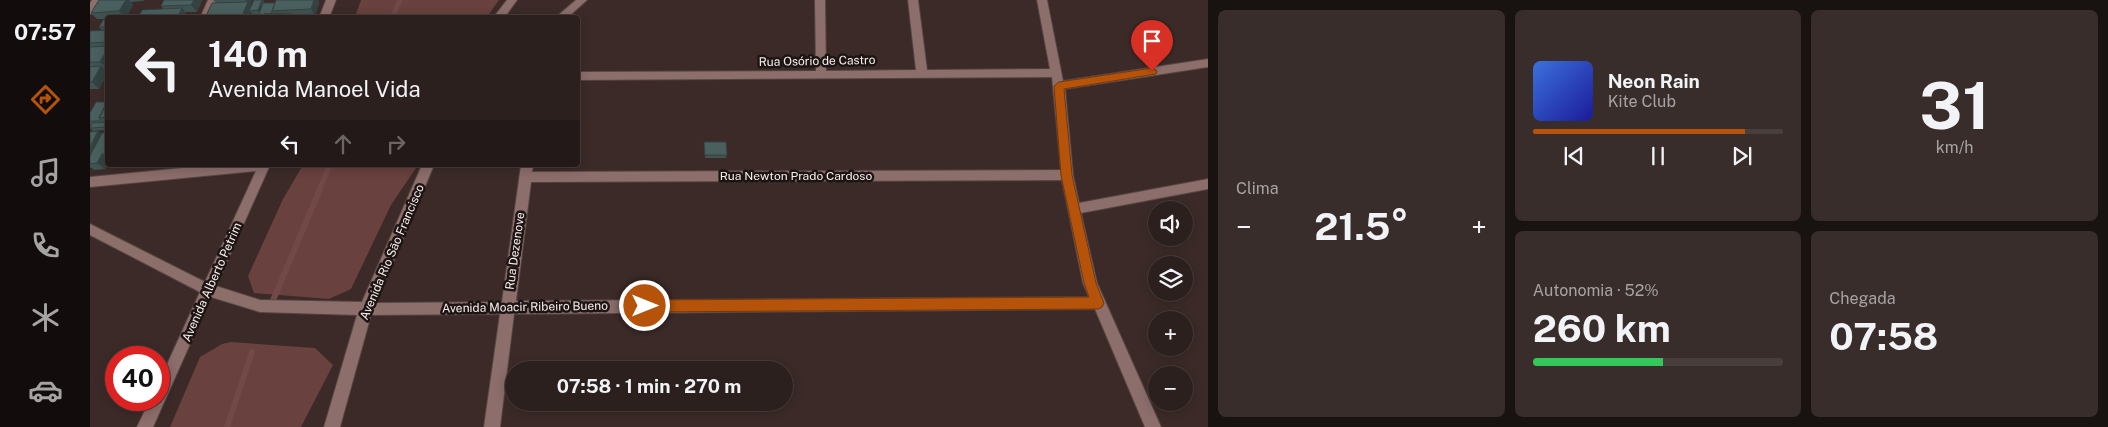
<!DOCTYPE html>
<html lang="pt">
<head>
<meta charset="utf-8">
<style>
	:root { --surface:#2c201e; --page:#382d2b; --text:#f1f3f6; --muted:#a6a3a4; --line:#483e3c; --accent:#b45309 }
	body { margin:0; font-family:"Public Sans",sans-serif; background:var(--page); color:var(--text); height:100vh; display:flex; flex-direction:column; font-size:19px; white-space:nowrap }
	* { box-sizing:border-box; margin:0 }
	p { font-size:16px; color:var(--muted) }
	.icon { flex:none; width:28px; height:28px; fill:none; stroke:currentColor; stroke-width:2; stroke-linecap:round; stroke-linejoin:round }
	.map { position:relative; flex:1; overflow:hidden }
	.sheet { display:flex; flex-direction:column; gap:10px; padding:10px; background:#181210; width:900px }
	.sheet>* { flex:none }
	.hud { position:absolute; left:15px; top:15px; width:475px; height:152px; border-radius:5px; box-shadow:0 2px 12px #0003,0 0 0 1px var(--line); background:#2c201e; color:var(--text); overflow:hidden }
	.tools { position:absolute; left:1058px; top:201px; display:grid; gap:10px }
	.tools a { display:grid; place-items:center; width:45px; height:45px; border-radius:50%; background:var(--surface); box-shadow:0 2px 12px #0003,0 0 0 1px var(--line); font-size:25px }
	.speed { position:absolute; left:15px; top:346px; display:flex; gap:10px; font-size:25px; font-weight:700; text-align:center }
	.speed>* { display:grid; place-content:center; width:65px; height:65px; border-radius:50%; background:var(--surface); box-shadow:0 2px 12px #0003,0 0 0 1px var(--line); line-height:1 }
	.speed .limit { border:8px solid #d22; background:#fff; color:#111 }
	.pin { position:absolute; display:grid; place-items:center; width:42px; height:42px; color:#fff; margin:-51px -21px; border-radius:50% 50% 50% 0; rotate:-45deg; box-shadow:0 0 5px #0007 }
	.pin .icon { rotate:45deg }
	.me { position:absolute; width:55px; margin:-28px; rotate:90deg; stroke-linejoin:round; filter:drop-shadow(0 0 4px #0008) }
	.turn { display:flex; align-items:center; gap:18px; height:105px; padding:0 20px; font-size:22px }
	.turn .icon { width:65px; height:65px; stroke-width:2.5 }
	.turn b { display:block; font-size:35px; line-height:42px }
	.lanes { display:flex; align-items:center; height:48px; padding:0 20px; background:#0003; justify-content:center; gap:25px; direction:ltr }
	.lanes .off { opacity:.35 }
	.big { font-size:38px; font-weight:700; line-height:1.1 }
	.sheet .card { flex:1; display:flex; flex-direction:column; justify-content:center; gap:8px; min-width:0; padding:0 18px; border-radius:8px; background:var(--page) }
	.sheet .dial { align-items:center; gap:0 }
	.dial b { font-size:65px; line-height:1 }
	.song { display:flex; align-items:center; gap:15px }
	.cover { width:60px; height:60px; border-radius:8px; background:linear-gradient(135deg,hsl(220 70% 55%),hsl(240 70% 35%)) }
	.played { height:5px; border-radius:2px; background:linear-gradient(90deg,var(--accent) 85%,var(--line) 85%) }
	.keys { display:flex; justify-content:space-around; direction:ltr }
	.heat { display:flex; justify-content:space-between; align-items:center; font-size:28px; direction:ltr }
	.charge { height:8px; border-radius:4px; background:linear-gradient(90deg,#34c759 52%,var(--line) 0) }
	.sheet .tiles { flex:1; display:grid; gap:10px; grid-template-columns:repeat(3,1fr) }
	.card:first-child { grid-row:span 2 }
	.trip { position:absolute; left:415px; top:361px; width:288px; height:50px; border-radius:25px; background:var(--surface); box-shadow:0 2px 12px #0003,0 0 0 1px var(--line); font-weight:700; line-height:50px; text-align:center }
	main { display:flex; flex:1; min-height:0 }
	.menu { display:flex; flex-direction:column; width:90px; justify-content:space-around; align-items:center; background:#120d0c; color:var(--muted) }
	.menu .icon { width:35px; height:35px }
	.menu .active { color:var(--accent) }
	.menu b { font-size:22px; color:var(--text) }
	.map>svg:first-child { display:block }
	.green { fill:#69413e }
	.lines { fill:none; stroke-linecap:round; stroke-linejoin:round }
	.stream-far1 { stroke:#734849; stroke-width:5 }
	.stream { stroke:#734849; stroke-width:6 }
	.minor-casing { stroke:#564543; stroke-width:2 }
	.minor { fill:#8c6e6b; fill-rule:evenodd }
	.wall { fill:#405352 }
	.shaded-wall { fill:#344342 }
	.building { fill:#4a605f; stroke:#344342 }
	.route { fill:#b45309; stroke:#753606 }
	.labels { text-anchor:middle; stroke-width:5; stroke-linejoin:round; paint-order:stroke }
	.street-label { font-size:12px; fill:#f9edeb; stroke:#1c1514 }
</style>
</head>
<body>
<main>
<nav class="menu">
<b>07:57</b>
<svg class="icon active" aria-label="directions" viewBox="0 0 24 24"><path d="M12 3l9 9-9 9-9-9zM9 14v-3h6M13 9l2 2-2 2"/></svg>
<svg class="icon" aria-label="music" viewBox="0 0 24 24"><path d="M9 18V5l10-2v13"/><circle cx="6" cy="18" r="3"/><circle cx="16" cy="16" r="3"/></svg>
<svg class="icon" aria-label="phone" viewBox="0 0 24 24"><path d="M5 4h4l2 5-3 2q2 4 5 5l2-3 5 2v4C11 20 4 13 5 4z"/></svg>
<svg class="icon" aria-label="climate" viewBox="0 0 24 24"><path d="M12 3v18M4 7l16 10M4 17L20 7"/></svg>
<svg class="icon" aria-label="car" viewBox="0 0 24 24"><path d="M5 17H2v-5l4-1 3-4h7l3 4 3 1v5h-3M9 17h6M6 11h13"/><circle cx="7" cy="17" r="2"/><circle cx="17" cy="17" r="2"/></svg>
</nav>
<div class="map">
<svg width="1118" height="427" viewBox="0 0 1118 427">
	<rect width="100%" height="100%" fill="#3b2a28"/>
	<path class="green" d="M271,0H409L397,17H265Z
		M213,165H328L301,205L261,289L239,299L164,293L158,276L193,199Z
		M141,342L225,348L243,365L211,427H80L110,357L132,344Z"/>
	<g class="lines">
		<path class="stream-far1" d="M302,18L310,0
			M229,190L240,165"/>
		<path class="stream" d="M181,305L230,189
			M137,427L162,352"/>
		<g class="minor-casing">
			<path id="minor" d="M2,0H12L4,13L0,14V3Z
				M118,0H128L120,18H110Z
				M236,0H246L239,18H229Z
				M417,0H427L414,18H403Z
				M486,0H497L477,18H465Z
				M725,0H735L736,71L826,70L818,0H828L837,70L960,69L947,0H957L973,81L1118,59V67L975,89L983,175L989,203L1118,179V189L991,213L1007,283L1071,427H1055L1005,309L424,314L410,427H394L410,314L281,315L250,427H234L267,315L170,312L121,297L63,427H47L60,400H69V382L110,292L0,235V224L115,282L166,171L0,187V177L124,165H180L126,286L170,300L272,302L332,165H344L286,303L412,302L431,165H443L442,172L971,170L962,77L488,80V72L726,71ZM972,180L993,283L999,297L426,301L441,182Z"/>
		</g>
		<use href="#minor" class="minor"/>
	</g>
	<path class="wall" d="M9,0H54L53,1L41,2L43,5L37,16H39L41,18H18V67L17,68H14L18,72V73L9,89H0V31H12L9,27L14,19H7L1,13Z
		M112,0L107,12H95L97,15L96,18H50L49,16L73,9L71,6Z
		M123,0H162L160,5L161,7L164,0H173L175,3H185L186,0H228L229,3L225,16L204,18H168L169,14H162L160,12L158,18H115L126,3Z
		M0,113L18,117V130L3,131L0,128L1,125H0Z
		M8,131L12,134L17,132L18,131V164L15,169L4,170L0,167V132Z
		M614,142L637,155L636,158H615Z"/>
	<path class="shaded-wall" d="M36,0H39L43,5L36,18H35L29,11Z
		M104,0H112L107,12L101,5Z
		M156,0H162L160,5L162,9L159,11L160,12L158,18H151L157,2Z
		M172,0L175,3L170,14L168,10Z
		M224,0H228L229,3L225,16L221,9Z
		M92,8L97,15L96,18H87Z
		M18,48V67L17,68L10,62Z
		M11,66L18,72V73L9,89L2,82Z
		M8,131L16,137L0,156V147Z
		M12,154L18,159V164L15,169L7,163Z"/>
	<path class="building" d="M9,0H36L29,11L1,13Z
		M74,0H104L101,5L71,6Z
		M164,0H172L168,10L159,11Z
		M186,0H224L221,9L182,11Z
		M158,2L151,18H115L122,3Z
		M173,3H185L181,14H174L173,17H168Z
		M92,8L87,18H62L63,16H49L52,10Z
		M201,13L200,18H172L174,14Z
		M39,16L38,18H18V27H9L15,17Z
		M18,30V42L0,43V31Z
		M18,46V48L10,62H0V47Z
		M11,66L2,82H0V67Z
		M6,102H17L9,118L10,119L9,121H0V113Z
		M18,102V117L9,118Z
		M18,122L17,127L0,128L2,123Z
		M8,131L0,147V132Z
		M18,132V154H12L7,163L0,164V156L12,133Z
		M614,142H636L637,155H615Z"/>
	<path class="route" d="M1062,68L1067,71L1066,74L974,89L982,175L1006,283L1014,303L1012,307L1008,309L555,312L551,310L549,306L551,302L555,300L999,297L994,283L971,175L964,86L969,82Z"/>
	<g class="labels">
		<g class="street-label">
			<text transform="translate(727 61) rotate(-1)" y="4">Rua Osório de Castro</text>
			<text x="706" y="180">Rua Newton Prado Cardoso</text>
			<text transform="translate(425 251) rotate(-82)" y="4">Rua Dezenove</text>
			<text transform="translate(302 252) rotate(-67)" y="4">Avenida Rio São Francisco</text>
			<text transform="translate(122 282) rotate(-66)" y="4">Avenida Alberto Petrim</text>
			<text transform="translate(435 307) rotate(-1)" y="4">Avenida Moacir Ribeiro Bueno</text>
		</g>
	</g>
</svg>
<div class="tools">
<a><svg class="icon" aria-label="sound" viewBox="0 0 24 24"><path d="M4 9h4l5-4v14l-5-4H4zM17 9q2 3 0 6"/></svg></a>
<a><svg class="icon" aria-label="layers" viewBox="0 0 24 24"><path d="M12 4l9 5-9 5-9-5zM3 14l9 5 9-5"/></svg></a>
<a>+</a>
<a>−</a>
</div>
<div class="speed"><div class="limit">40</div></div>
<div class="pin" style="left:1062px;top:71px;background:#d93025"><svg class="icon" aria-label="arrive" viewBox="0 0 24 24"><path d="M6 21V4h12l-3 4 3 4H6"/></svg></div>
<svg class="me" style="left:555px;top:306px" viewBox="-20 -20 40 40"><circle r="17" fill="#b45309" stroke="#fff" stroke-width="3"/><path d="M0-11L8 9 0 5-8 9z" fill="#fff"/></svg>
<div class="trip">07:58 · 1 min · 270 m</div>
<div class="hud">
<div class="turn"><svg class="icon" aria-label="left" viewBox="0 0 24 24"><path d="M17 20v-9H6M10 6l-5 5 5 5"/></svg><div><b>140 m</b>Avenida Manoel Vida</div></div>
<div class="lanes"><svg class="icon" aria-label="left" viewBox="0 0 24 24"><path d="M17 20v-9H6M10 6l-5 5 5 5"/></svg><svg class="icon off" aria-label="ahead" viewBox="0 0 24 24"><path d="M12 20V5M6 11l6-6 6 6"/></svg><svg class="icon off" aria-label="right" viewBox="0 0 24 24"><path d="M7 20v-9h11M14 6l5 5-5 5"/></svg></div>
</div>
</div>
<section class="sheet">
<div class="tiles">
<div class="card"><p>Clima</p>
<div class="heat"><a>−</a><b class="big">21.5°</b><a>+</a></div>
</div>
<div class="card">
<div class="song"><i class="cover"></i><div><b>Neon Rain</b><p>Kite Club</p></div></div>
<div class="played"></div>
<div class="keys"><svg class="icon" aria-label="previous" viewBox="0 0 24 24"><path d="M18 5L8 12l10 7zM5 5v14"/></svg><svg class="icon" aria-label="pause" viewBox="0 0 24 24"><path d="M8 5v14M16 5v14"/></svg><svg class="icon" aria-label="next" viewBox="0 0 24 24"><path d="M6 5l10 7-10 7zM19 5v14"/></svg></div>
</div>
<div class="card dial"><b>31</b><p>km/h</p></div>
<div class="card"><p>Autonomia · 52%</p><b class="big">260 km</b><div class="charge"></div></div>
<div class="card"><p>Chegada</p><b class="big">07:58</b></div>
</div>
</section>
</main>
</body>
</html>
